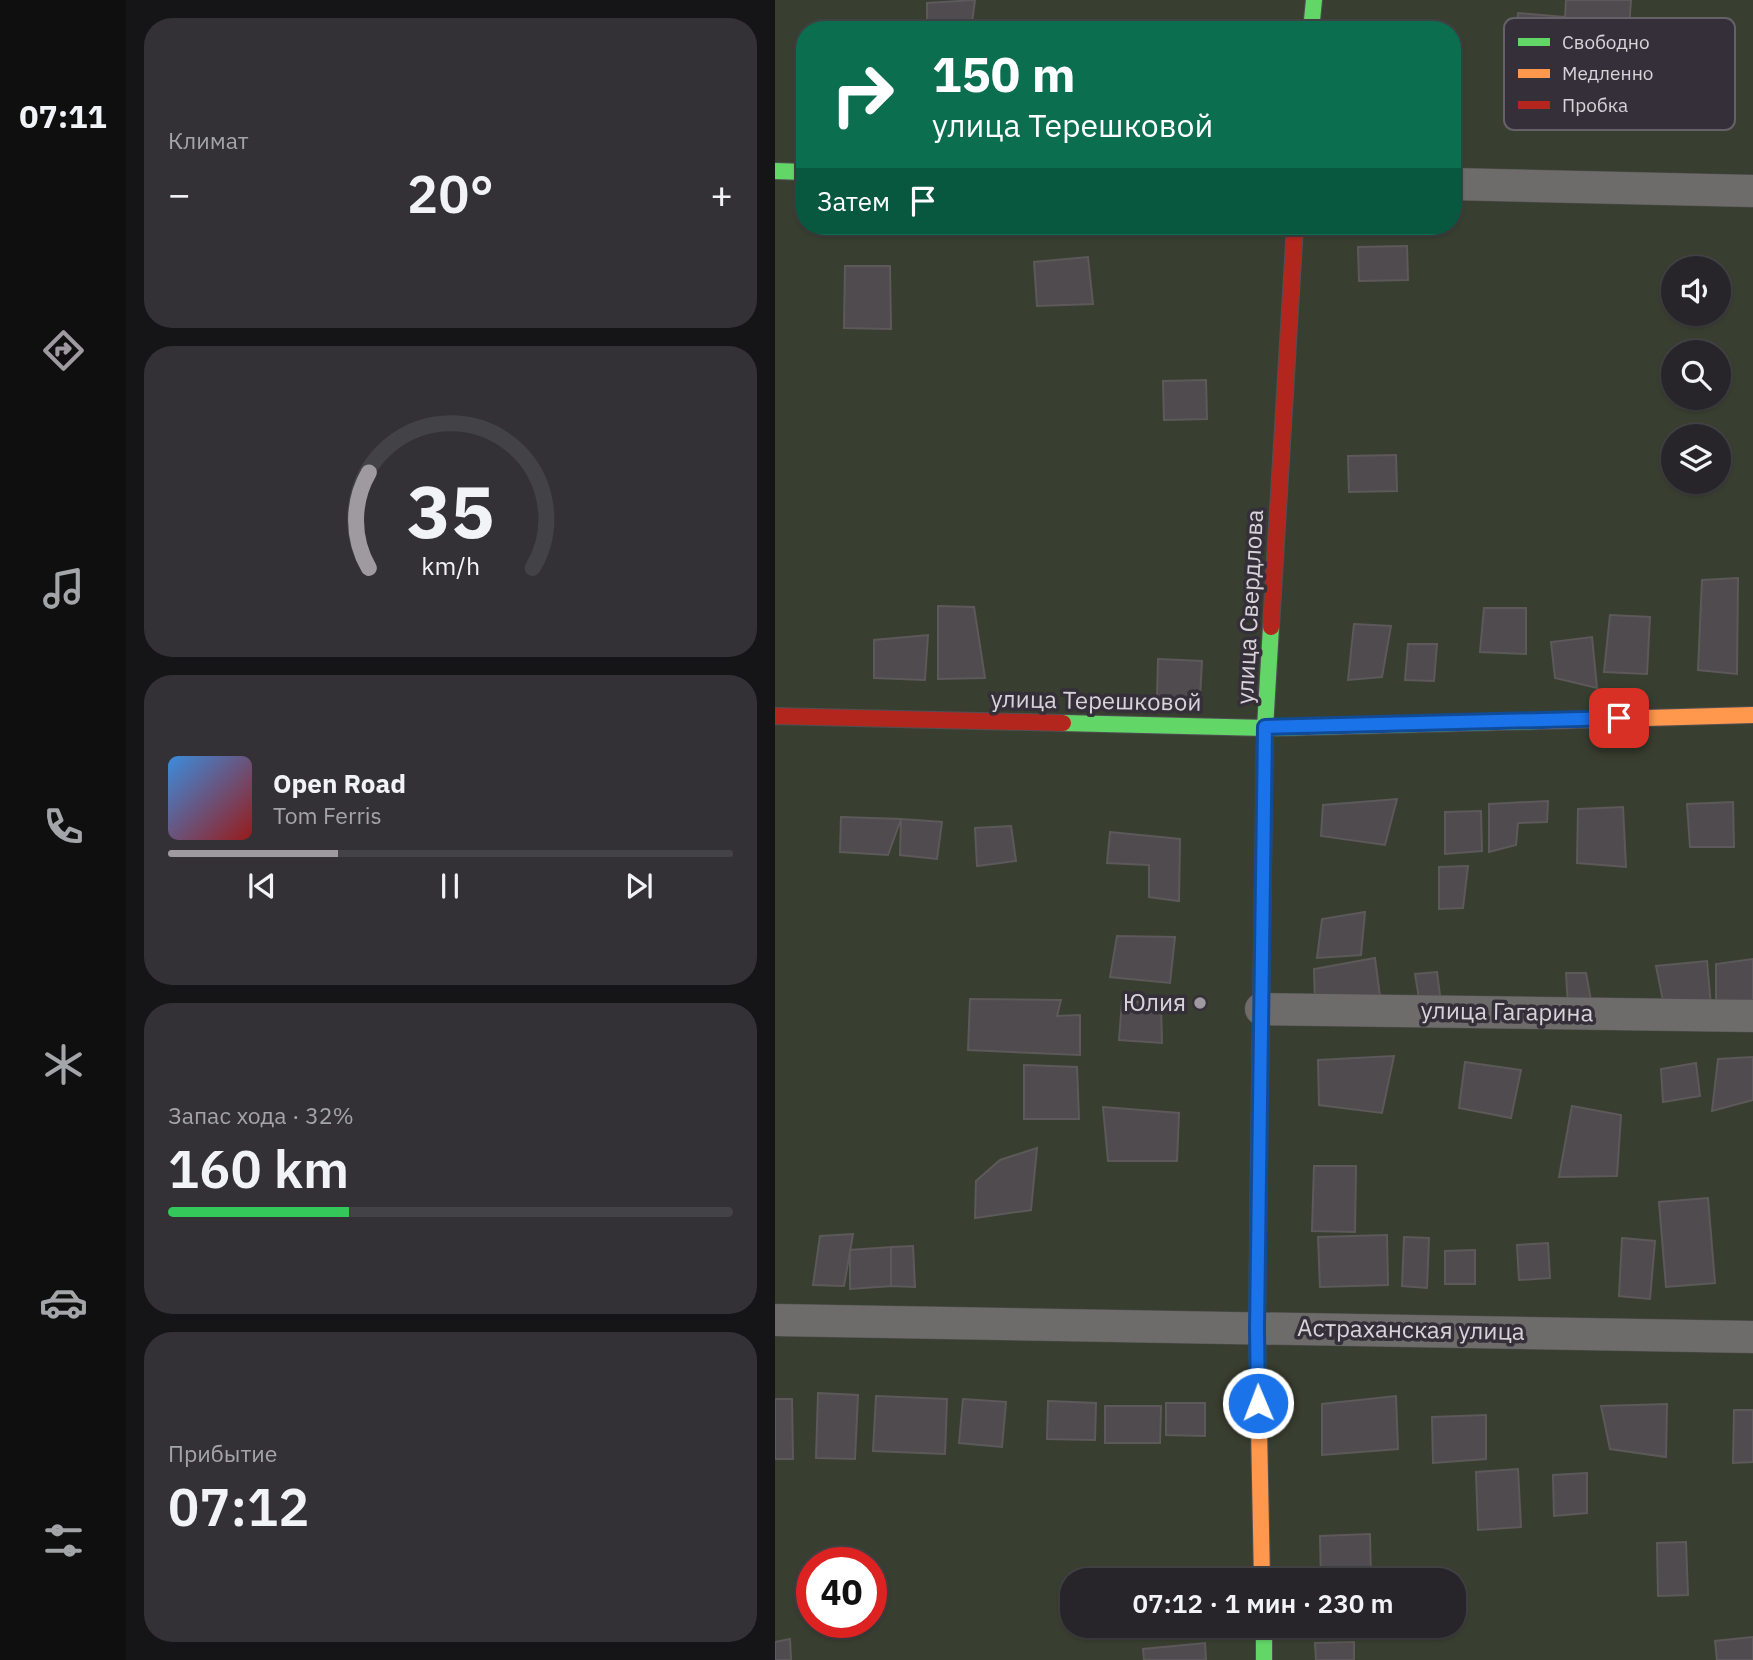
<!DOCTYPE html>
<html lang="ru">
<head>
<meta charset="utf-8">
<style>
	:root { --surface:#272529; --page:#333135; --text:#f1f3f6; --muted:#a4a5a8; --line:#434246; --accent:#9e9aa0 }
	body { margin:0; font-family:"IBM Plex Sans",sans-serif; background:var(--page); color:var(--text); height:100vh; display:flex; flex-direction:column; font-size:26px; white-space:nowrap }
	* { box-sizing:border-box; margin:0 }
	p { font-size:23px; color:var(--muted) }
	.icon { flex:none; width:38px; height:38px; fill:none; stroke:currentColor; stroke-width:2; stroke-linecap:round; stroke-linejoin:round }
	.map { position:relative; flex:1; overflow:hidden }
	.panel { display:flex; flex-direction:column; gap:18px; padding:18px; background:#151417; width:649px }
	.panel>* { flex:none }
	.hud { position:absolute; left:21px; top:21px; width:665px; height:214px; border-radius:28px; box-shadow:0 2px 5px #0004,0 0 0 2px var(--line); background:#0b6e4f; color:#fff; overflow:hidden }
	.buttons { position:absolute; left:886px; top:256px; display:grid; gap:14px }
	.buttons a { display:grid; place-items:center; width:70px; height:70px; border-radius:50%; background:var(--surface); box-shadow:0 2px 5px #0004,0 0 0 2px var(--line); font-size:35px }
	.speed { position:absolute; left:21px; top:1547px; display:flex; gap:14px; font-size:35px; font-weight:700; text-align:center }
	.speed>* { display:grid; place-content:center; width:91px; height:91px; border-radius:50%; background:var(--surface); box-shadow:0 2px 5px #0004,0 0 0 2px var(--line); line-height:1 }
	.speed .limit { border:10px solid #d22; background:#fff; color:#111 }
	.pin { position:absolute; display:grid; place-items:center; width:60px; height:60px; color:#fff; margin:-30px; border-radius:14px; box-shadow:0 4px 10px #0006 }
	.me { position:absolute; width:77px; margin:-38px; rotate:359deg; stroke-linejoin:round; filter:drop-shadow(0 0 5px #0008) }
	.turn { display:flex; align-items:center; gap:24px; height:147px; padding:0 21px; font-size:32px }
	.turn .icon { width:91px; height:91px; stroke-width:2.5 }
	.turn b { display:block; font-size:49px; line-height:60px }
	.then { display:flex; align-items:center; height:66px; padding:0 21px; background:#0003; gap:14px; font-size:26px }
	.big { font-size:52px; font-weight:600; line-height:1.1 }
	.panel .tile { flex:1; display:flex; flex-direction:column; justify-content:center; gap:10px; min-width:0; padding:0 24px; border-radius:28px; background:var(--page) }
	.panel .dial { align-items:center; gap:0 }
	.dial svg { height:182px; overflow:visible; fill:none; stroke:var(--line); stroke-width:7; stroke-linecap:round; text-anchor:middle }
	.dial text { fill:var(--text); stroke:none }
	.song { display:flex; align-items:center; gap:21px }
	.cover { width:84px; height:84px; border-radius:10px; background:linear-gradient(135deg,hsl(210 70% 55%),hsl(0 70% 35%)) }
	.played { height:7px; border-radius:4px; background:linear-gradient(90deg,var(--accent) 30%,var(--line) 30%) }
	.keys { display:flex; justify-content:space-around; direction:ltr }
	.heat { display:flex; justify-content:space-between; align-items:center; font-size:38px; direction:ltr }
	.charge { height:10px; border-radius:5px; background:linear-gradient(90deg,#34c759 32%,var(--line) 0) }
	.trip { position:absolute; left:285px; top:1568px; width:406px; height:70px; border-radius:28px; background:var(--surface); box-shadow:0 2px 5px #0004,0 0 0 2px var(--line); font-weight:600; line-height:70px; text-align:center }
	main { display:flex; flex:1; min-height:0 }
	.tab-bar { display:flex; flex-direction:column; width:126px; justify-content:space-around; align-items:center; background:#100f10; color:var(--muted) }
	.tab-bar .icon { width:49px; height:49px }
	.tab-bar .active { color:var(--accent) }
	.tab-bar b { font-size:32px; color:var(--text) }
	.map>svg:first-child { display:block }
	.green { fill:#393f30; fill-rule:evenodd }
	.building { fill:#4f4b4e; stroke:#5d595a; stroke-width:2 }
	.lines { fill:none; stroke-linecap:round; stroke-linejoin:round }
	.street-casing { stroke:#514f53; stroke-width:33 }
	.fast-casing { stroke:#514f53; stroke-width:18 }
	.slow-casing { stroke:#514f53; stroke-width:18 }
	.jam-casing { stroke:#514f53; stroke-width:18 }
	.street { stroke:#6d6c6a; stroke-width:32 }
	.fast { stroke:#63d668; stroke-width:16 }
	.slow { stroke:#ff974d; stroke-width:16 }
	.jam { stroke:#b3261e; stroke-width:16 }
	.route-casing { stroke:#114b97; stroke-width:18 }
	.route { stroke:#1a73e8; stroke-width:12 }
	.poi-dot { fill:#9e9aa0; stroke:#352f39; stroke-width:2.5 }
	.labels { text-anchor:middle; stroke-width:7; stroke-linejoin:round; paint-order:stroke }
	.street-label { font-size:24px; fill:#d7d3d9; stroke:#352f39 }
	.poi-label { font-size:24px; fill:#d7d3d9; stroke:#352f39; text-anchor:end }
	.key { fill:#352f39; stroke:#666069; stroke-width:2 }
	.key-label { font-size:19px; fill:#d7d3d9 }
</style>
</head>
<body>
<main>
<nav class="tab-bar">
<b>07:11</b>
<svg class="icon active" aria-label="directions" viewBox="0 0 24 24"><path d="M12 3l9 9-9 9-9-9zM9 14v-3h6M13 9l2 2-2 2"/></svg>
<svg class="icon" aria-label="music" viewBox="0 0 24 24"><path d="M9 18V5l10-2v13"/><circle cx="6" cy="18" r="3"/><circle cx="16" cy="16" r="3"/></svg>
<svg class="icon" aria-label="phone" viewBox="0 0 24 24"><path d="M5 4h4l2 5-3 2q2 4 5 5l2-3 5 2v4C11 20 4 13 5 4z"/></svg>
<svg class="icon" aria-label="climate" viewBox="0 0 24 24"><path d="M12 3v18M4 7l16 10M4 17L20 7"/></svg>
<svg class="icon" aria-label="car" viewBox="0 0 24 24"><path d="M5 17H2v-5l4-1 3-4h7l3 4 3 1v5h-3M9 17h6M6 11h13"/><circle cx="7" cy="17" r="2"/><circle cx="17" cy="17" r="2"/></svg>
<svg class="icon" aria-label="filters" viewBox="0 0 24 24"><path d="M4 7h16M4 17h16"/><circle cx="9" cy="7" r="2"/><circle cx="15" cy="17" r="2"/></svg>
</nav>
<section class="panel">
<div class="tile"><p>Климат</p>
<div class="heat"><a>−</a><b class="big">20°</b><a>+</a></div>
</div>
<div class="tile dial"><svg viewBox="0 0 100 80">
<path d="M14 69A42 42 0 1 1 86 69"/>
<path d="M14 69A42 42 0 0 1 14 27" stroke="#9e9aa0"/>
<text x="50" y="56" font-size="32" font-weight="700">35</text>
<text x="50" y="72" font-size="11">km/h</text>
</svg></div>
<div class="tile">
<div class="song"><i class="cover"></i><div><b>Open Road</b><p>Tom Ferris</p></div></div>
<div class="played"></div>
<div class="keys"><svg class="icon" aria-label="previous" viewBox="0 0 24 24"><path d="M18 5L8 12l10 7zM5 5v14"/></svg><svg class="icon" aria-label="pause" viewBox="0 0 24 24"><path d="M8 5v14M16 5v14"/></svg><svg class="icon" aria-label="next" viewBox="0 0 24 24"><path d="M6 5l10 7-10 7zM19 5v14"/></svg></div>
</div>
<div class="tile"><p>Запас хода · 32%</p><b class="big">160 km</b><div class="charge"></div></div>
<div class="tile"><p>Прибытие</p><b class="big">07:12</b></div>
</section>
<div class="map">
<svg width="978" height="1660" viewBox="0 0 978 1660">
	<rect width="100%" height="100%" fill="#343137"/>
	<path class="green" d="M0,0H978V1660H0ZM30,30H677V226H30ZM898,268H943V313H898ZM898,352H943V397H898ZM898,436H943V481H898ZM37,1563H96V1622H37ZM298,1580H679V1626H298Z"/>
	<path class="building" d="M200,0L196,30H152V3Z
		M791,0H856L851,71L739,63L743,13L790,17Z
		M607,26L640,30H607Z
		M632,246L633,280L584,281L583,247Z
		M313,257L318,304L262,306L259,262Z
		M70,266H115L116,329L69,328Z
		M431,380L432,419L389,420L388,381Z
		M621,455L622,491L574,492L573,456Z
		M963,578L962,674L923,670L927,580Z
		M163,606L199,607L210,678L163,679Z
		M709,608H751V654L705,652Z
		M835,615L875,617L872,674L829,672Z
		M579,624L616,626L607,677L573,680Z
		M153,635L150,680L99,678V640Z
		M817,637L822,688L780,678L776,642Z
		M633,644H662L659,681L630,680Z
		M383,659L427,661L425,698L382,696Z
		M622,799L610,845L546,836L548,805Z
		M773,801L772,822L743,823L741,845L714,852V804Z
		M958,802L959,847H915L912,804Z
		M848,807L851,867L802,863L803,809Z
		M706,811L707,851L670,854V812Z
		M66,817L126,819L113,855L65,852Z
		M126,819L167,822L162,859L125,855Z
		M236,826L241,861L202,866L200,828Z
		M335,832L405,839L404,901L374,897V865L332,863Z
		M693,866L688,908L664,909V867Z
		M590,912L586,955L542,958L547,919Z
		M342,936L400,937L395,983L335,977Z
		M600,958L606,1004L540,1003L539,969Z
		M978,959V1000H941V964Z
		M932,961L936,1006H889L881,966Z
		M662,972L666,1003L645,1005L640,974Z
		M791,973H811L817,1006H793Z
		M195,999L286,1000L282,1016L305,1015V1055L193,1050Z
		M347,1001L386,1003L387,1043L344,1040Z
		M619,1056L607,1113L544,1105L543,1060Z
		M978,1057V1100L937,1111L943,1059Z
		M690,1062L746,1070L736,1118L684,1108Z
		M921,1063L925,1096L888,1102L886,1069Z
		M249,1065L302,1067L304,1119H249Z
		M797,1106L846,1115L842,1176L784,1177Z
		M328,1107L404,1113L402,1161H333Z
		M262,1148L256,1210L200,1218L201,1181L225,1160Z
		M539,1166H581L580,1232L537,1231Z
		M933,1198L940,1283L891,1287L884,1202Z
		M78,1234L69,1286L38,1285L45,1236Z
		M612,1235L613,1285L545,1287L543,1237Z
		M629,1237L654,1238L652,1288L627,1286Z
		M847,1238L880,1241L875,1299L844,1296Z
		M773,1243L775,1278L744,1280L742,1245Z
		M138,1246L140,1287L116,1286V1247Z
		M116,1247V1286L75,1289V1250Z
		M700,1250V1284H670V1251Z
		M43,1393L83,1395L80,1459L41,1458Z
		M101,1396L172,1399L170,1454L98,1451Z
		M621,1396L623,1449L547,1455V1404Z
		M0,1399H17L18,1459H0Z
		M188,1399L231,1402L227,1447L184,1443Z
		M273,1401L321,1403L320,1440L272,1439Z
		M391,1403H430V1436L391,1435Z
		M892,1404L891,1457L835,1449L826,1406Z
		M330,1406H386L385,1443H330Z
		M959,1410H978V1462L958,1463Z
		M711,1415V1459L658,1463L657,1417Z
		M743,1469L746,1527L703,1530L701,1472Z
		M812,1473V1513L779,1516L778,1475Z
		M595,1534L596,1580H546L545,1536Z
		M911,1542L913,1595L883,1596L882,1543Z
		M374,1626H432V1633L374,1630Z
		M978,1637V1660H942L940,1641Z
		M15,1639L16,1660H0V1642Z
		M579,1642V1660H541L540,1643Z
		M430,1643L431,1660H369L368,1649Z"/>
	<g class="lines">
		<g class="street-casing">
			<path id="street" d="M677,184L978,191
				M486,1009L978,1016
				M0,1320L978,1337"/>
		</g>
		<g class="fast-casing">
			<path id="fast" d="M536,30L539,0
				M0,171L30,172
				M288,723L490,728L765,721
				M484,1150L490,728L496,627
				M489,1626V1660"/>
		</g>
		<g class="slow-casing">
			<path id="slow" d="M765,721L978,715
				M484,1150L482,1327L487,1580"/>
		</g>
		<g class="jam-casing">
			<path id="jam" d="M496,627L520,226
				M0,716L288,723"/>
		</g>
		<use href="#street" class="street"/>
		<use href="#fast" class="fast"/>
		<use href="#slow" class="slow"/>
		<use href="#jam" class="jam"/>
	</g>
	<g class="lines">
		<g class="route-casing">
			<path id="route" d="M483,1403L482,1328L490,727L844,718"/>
		</g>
		<use href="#route" class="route"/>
	</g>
	<circle class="poi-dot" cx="425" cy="1003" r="7"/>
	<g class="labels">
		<g class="street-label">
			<text transform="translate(475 607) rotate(-87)" y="8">улица Свердлова</text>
			<text transform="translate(321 701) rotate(1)" y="8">улица Терешковой</text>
			<text transform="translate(732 1012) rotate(1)" y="8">улица Гагарина</text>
			<text transform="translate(636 1330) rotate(1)" y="8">Астраханская улица</text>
		</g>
		<g class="poi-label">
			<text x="411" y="1011">Юлия</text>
		</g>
	</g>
	<rect x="729" y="18" width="231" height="112" rx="10" class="key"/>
	<rect x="743" y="38" width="32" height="8" fill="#63d668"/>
	<rect x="743" y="69" width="32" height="9" fill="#ff974d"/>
	<rect x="743" y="101" width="32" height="8" fill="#b3261e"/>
	<g class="key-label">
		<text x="787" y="49">Свободно</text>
		<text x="787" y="80">Медленно</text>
		<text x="787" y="112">Пробка</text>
	</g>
</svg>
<div class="buttons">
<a><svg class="icon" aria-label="sound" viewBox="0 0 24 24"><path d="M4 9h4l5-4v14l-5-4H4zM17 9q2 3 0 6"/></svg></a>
<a><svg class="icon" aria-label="search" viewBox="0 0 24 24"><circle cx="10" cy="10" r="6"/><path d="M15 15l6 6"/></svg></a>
<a><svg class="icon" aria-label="layers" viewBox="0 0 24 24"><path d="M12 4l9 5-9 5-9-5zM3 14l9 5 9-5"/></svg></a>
</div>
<div class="speed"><div class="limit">40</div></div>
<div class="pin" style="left:844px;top:718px;background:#d93025"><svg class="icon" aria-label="arrive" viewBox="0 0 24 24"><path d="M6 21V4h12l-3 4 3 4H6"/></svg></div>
<svg class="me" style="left:483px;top:1403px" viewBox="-20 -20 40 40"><circle r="17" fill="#1a73e8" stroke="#fff" stroke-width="3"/><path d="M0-11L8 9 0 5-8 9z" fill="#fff"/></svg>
<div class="trip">07:12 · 1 мин · 230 m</div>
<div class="hud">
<div class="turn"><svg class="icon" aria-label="right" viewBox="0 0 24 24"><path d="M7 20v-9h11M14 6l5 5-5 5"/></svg><div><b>150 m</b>улица Терешковой</div></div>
<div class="then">Затем<svg class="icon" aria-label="arrive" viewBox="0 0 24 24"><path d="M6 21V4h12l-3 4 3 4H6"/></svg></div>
</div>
</div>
</main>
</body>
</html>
